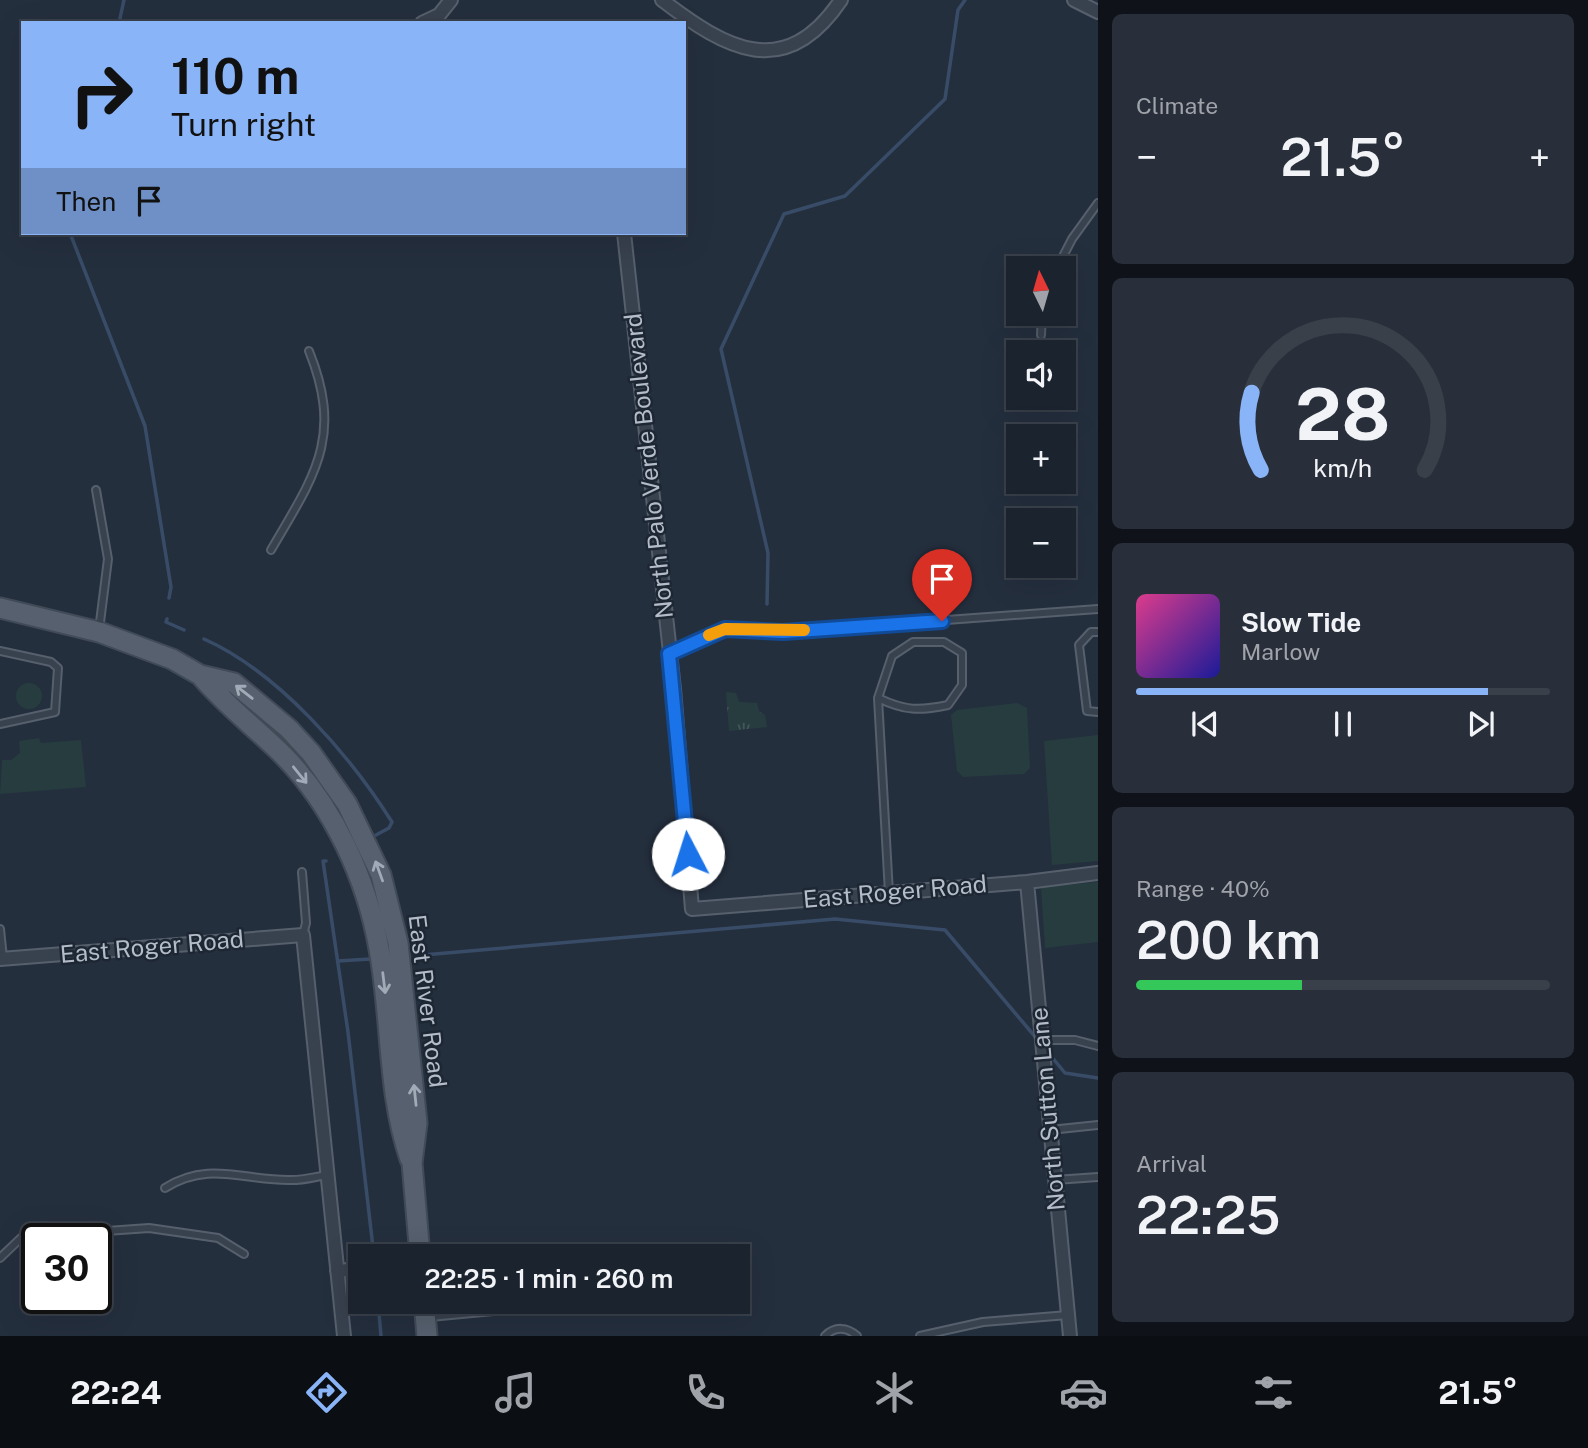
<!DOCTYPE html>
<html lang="en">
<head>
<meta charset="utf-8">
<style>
	:root { --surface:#1b232e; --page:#282f3a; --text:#f1f3f6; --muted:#a0a4aa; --line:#39404a; --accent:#8ab4f8 }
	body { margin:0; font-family:"Public Sans",sans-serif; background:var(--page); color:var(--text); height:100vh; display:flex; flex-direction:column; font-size:26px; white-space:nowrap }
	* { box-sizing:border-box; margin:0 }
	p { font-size:23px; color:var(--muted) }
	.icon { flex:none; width:38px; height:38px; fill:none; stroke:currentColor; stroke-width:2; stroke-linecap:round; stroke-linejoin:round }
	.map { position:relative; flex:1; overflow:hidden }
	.side { display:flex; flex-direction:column; gap:14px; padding:14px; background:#0f1319; width:490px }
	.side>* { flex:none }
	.guide { position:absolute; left:21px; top:21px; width:665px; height:214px; border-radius:0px; box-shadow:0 7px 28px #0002,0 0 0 2px var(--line); background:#8ab4f8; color:#111; overflow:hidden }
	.needle { width:46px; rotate:355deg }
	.buttons { position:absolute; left:1006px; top:256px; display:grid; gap:14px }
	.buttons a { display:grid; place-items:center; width:70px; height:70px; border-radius:0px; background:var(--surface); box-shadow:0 7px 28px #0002,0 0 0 2px var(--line); font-size:35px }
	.speed { position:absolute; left:21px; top:1223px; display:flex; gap:14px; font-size:35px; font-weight:700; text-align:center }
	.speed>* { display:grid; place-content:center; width:91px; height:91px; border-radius:50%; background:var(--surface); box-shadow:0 7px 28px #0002,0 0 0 2px var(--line); line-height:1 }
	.speed .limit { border:4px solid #111; border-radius:10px; background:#fff; color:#111 }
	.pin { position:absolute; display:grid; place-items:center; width:60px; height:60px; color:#fff; margin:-72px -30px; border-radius:50% 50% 50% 0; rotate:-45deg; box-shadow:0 0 7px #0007 }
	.pin .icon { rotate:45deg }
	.me { position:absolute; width:77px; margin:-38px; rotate:355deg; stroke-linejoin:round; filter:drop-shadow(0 0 5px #0008) }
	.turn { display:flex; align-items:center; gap:24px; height:147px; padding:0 35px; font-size:32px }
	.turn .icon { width:91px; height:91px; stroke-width:2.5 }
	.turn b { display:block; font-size:49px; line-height:60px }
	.then { display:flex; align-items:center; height:66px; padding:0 35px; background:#0003; gap:14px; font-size:26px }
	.big { font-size:52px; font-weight:600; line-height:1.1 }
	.side .card { flex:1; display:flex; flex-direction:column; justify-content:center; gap:10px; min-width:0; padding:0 24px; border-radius:10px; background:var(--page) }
	.side .dial { align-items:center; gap:0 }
	.dial svg { height:182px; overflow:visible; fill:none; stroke:var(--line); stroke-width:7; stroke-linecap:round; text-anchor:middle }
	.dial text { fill:var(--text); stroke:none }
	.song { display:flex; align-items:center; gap:21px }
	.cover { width:84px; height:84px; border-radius:10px; background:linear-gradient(135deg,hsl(330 70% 55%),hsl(240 70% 35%)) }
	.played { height:7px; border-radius:4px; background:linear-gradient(90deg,var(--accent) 85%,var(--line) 85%) }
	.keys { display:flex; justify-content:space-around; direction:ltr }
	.heat { display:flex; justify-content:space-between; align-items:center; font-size:38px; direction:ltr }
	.charge { height:10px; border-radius:5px; background:linear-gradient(90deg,#34c759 40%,var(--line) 0) }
	.trip { position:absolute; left:348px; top:1244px; width:402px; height:70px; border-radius:0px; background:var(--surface); box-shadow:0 7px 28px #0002,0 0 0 2px var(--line); font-weight:600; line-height:70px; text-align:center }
	.menu { display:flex; height:112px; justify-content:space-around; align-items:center; background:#0b0e12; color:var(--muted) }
	.menu .icon { width:49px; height:49px }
	.menu .selected { color:var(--accent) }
	.menu b { font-size:32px; color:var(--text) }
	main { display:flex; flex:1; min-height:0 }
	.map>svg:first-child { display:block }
	.grass { fill:url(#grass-tufts) }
	.pitch { fill:#263c3f }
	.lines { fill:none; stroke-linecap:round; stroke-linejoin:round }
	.stream { stroke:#394c67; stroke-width:3.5 }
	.service-casing { stroke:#565f6c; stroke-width:10 }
	.minor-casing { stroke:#565f6c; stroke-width:16 }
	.primary-casing { stroke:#414a57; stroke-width:23 }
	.service { stroke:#38414e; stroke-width:6 }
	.minor { stroke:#38414e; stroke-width:12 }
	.primary { stroke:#56606e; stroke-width:19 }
	.oneway { stroke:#a1aab7 }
	.route-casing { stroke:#114b97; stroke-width:18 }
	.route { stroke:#1a73e8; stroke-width:12 }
	.slow { stroke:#f59e0b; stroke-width:12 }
	.labels { text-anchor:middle; stroke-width:5; stroke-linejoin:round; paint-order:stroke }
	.street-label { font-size:24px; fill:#b4bcc9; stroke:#1d2633 }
</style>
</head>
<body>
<main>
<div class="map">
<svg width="1098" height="1336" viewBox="0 0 1098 1336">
	<defs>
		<pattern id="grass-tufts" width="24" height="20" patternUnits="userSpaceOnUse" patternTransform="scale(1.75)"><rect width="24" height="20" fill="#263c3f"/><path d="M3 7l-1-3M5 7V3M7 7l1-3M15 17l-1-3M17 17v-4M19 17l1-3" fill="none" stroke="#435659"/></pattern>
	</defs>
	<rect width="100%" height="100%" fill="#242f3e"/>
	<path class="grass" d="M726,692L736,693L739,702L757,703L759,711L765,715L767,727L729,731Z"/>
	<path class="pitch" d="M16 696a13 13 0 1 1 26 0a13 13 0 1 1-26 0Z
		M1017,703L1027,708L1030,768L1024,774L963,777L957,771L951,715L957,710Z
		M1098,735V861L1052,865L1044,741Z
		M39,738L41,743L81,740L86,787L0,794L2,760H11L20,753L19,741Z
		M1098,882V942L1045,948L1041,887Z"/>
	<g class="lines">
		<path class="stream" d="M119,23L124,0
			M70,233L145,426L171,587L169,598
			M767,604L768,553L721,349L784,214L845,196L945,99L958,10L965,0
			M167,619L166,622L184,630
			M204,639C278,672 349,754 392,822L389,828L376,835
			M326,861H323L348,1032L374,1256
			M423,955L835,919L945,930L1037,1039
			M338,961L370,959
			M1046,1050L1065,1073L1098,1078
			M378,1302L381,1336"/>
		<g class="service-casing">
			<path id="service" d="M1057,268L1072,239L1098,203
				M1041,335L1042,313
				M96,490L108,559L99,630
				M271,550C314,476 344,438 309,351
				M1098,632H1091L1079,645L1087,711L1098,712
				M0,651L51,662L58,668L55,712L0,724
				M671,653L725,629L783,632L1098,609
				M878,698C905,711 919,711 948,705L962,685V653L944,642H913L892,656L878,698L889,893
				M302,872L306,923L303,935
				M0,929L3,958
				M1042,1040H1075L1098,1046
				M1050,1130L1098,1125
				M1055,1180L1098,1177
				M165,1188C208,1161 242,1180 288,1180C301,1181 314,1177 327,1175
				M0,1258L22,1237L149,1228L218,1238L244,1254
				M430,1317L515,1309
				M825,1336C835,1326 847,1327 857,1336
				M920,1336L983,1322L1068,1315"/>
		</g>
		<g class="minor-casing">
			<path id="minor" d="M662,0C726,49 785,83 841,0
				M1074,0L1098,12
				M422,23L439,15L451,0
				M624,233L674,689L692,909L1027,882L1098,873
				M1027,882L1070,1336
				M0,959L303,935L344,1336
				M337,1271L360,1269"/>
		</g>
		<g class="primary-casing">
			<path id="primary" d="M0,608L99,632L172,659L200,675L234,683L289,729L311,753L347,804L381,875L398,943L417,1123L412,1163L420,1256
				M200,675C225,705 256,728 284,756C334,807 367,880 379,949C392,1019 387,1092 410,1159
				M424,1302L427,1336"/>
		</g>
		<use href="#service" class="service"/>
		<use href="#minor" class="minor"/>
		<use href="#primary" class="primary"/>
	</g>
	<defs><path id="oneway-shaft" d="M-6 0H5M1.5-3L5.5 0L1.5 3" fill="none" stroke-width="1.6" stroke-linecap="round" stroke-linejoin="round" transform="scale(1.75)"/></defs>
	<g class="oneway">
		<use href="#oneway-shaft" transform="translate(244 692) rotate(-142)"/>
		<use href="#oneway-shaft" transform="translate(300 775) rotate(51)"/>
		<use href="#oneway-shaft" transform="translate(379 871) rotate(-110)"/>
		<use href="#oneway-shaft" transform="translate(384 983) rotate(83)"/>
		<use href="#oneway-shaft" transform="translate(415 1095) rotate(-96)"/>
	</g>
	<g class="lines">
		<g class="route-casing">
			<path id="route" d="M688,854L669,654L725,629L783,632L942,621"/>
		</g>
		<use href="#route" class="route"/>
		<path class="slow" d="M709,635L725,629L804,630"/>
	</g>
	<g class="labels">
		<g class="street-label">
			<text transform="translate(649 466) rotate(-96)" y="8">North Palo Verde Boulevard</text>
			<text transform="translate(895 892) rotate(-5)" y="8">East Roger Road</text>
			<text transform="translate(152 947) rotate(-5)" y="8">East Roger Road</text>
			<text transform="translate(427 1001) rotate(83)" y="8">East River Road</text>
			<text transform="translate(1048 1109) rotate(-95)" y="8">North Sutton Lane</text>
		</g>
	</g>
</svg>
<div class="buttons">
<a><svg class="needle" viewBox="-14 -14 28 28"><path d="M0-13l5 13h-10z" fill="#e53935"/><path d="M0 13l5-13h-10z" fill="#a0a4aa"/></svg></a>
<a><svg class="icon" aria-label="sound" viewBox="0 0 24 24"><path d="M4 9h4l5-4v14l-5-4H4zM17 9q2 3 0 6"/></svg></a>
<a>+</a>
<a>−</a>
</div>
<div class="speed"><div class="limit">30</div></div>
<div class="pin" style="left:942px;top:621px;background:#d93025"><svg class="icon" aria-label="arrive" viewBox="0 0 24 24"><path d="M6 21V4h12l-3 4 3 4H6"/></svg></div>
<svg class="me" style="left:688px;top:854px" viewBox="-20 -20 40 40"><circle r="19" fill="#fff"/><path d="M0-13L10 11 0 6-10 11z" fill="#1a73e8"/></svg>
<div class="trip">22:25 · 1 min · 260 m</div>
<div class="guide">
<div class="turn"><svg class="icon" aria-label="right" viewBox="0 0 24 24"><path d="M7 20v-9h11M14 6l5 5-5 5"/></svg><div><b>110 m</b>Turn right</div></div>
<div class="then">Then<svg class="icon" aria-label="arrive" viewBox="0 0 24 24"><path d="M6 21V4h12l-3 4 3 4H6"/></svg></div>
</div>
</div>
<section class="side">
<div class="card"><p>Climate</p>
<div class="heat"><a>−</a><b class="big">21.5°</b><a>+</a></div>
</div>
<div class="card dial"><svg viewBox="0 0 100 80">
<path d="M14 69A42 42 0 1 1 86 69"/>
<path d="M14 69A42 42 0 0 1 10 35" stroke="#8ab4f8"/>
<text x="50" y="56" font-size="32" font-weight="700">28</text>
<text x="50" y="72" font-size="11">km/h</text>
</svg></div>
<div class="card">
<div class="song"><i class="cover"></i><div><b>Slow Tide</b><p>Marlow</p></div></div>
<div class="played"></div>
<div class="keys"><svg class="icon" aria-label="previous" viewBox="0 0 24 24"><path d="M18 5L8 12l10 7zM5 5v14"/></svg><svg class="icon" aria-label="pause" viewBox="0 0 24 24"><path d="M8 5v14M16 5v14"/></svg><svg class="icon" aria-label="next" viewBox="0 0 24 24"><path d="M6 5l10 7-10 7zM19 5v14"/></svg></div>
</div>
<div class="card"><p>Range · 40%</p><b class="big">200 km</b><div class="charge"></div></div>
<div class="card"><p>Arrival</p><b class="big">22:25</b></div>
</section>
</main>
<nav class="menu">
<b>22:24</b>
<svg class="icon selected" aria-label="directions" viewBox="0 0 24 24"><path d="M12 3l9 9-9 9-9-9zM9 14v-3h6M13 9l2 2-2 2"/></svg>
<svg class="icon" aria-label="music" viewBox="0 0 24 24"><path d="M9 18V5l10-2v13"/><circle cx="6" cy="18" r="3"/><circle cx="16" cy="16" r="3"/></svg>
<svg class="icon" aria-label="phone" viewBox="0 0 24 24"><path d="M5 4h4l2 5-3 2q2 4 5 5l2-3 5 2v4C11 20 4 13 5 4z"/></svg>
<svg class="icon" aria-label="climate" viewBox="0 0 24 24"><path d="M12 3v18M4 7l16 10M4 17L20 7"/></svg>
<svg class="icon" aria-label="car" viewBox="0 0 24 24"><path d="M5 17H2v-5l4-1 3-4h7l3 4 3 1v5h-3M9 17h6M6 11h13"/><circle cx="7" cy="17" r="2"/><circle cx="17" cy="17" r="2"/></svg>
<svg class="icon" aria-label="filters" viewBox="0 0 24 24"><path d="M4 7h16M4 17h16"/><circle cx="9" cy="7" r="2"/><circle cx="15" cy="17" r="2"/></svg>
<b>21.5°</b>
</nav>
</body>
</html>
